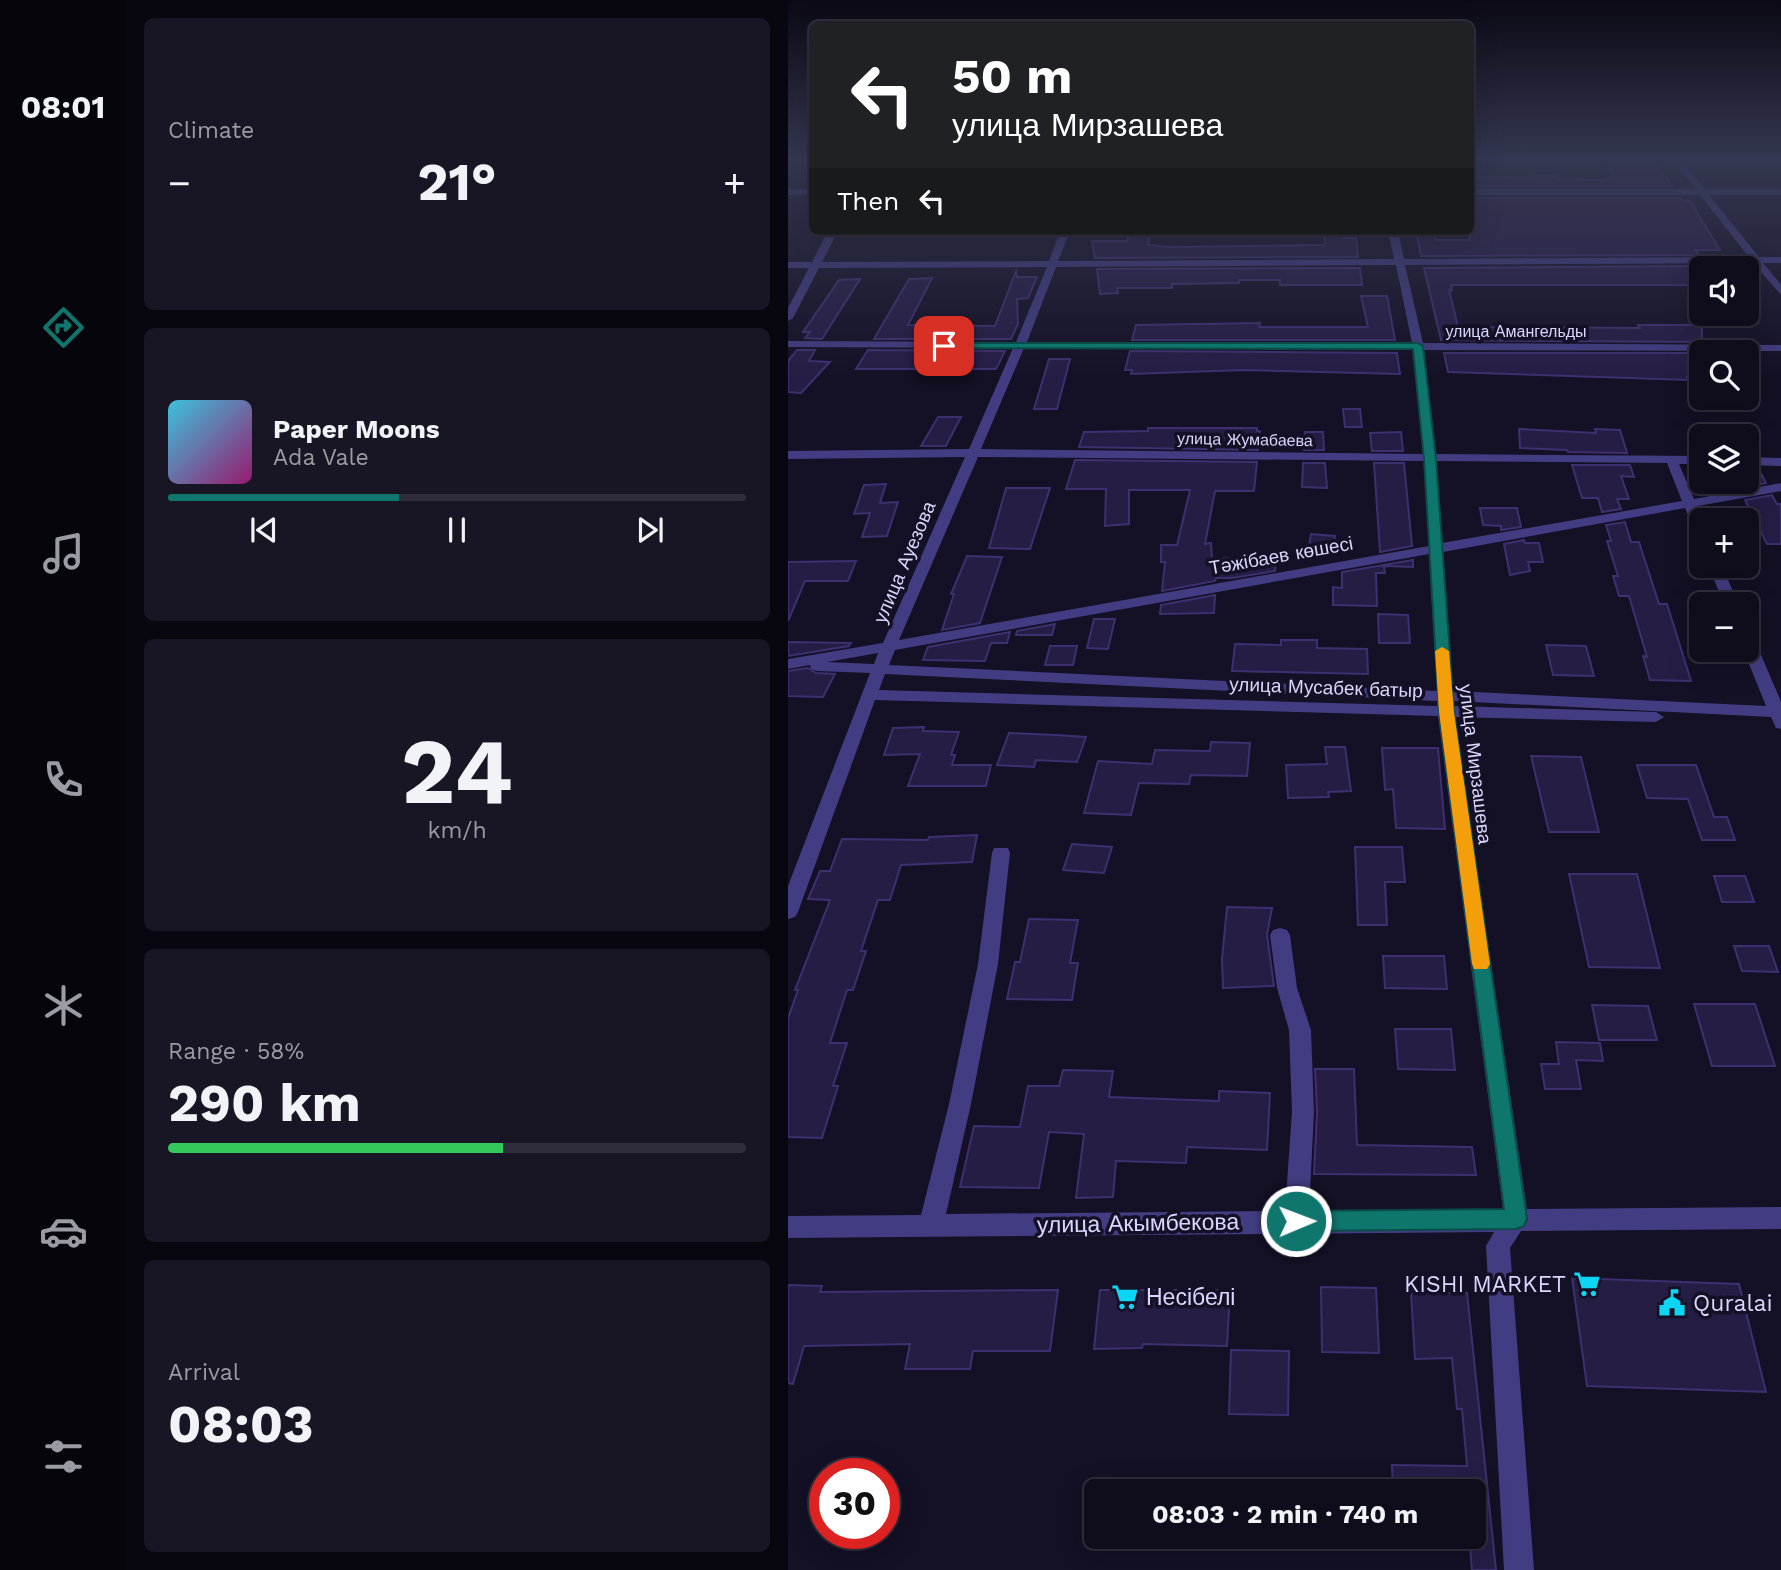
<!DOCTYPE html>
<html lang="en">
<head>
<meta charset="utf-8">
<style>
	:root { --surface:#0f0c1c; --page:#181525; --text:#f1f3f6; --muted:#9b9ba3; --line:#2f2c3b; --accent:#0f766e }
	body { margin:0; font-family:"Work Sans",sans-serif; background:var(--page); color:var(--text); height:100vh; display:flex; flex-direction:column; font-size:26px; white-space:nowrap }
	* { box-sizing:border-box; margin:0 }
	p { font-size:23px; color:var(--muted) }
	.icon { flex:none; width:38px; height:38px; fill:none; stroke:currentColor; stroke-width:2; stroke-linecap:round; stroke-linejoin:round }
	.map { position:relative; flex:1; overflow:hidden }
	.panel { display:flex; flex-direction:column; gap:18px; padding:18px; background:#08070f; width:662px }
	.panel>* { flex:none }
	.guide { position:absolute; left:21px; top:21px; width:665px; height:214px; border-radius:10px; box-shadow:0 7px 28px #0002,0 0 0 2px var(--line); background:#202124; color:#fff; overflow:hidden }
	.tools { position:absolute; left:901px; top:256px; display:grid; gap:14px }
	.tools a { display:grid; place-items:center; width:70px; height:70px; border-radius:10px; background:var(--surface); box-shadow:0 7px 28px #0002,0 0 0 2px var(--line); font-size:35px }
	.speed { position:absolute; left:21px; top:1458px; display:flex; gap:14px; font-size:35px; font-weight:700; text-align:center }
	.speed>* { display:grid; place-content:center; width:91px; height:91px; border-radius:50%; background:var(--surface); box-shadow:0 7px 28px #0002,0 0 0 2px var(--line); line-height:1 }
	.speed .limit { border:10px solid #d22; background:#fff; color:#111 }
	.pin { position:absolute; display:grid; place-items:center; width:60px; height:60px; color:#fff; margin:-30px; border-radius:14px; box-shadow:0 4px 10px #0006 }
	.me { position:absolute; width:77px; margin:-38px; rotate:89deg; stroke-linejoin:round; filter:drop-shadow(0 0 5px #0008) }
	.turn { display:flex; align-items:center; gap:24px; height:147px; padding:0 28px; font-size:32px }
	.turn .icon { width:91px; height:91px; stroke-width:2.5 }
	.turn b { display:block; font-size:49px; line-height:60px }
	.then { display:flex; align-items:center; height:66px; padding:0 28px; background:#0003; gap:14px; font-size:26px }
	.big { font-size:52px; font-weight:700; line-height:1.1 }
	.panel .widget { flex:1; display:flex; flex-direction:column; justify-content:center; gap:10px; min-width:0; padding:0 24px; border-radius:10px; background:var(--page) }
	.panel .dial { align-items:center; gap:0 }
	.dial b { font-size:91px; line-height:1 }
	.song { display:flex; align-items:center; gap:21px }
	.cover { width:84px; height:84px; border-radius:10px; background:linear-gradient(135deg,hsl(190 70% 55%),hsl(320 70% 35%)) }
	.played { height:7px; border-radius:4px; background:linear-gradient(90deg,var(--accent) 40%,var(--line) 40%) }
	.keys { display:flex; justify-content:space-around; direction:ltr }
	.heat { display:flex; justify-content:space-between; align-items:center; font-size:38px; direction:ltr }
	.charge { height:10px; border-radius:5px; background:linear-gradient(90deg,#34c759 58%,var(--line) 0) }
	.trip { position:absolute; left:296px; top:1479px; width:402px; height:70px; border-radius:10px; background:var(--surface); box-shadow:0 7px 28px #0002,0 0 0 2px var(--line); font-weight:700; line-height:70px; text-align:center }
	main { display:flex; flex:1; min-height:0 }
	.tabs { display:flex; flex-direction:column; width:126px; justify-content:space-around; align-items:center; background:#06050b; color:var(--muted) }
	.tabs .icon { width:49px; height:49px }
	.tabs .current { color:var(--accent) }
	.tabs b { font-size:32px; color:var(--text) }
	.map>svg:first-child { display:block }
	.building { fill:#261d45; stroke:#3e3070; stroke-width:2 }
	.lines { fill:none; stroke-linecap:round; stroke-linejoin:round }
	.minor { fill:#423d82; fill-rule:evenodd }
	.route { fill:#0f766e; stroke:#0a4d48; stroke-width:2 }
	.slow { fill:#f59e0b }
	.labels { text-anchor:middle; stroke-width:7; stroke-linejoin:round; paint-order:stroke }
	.far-street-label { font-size:16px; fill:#dbd6fd; stroke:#141025 }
	.street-label { font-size:19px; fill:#dbd6fd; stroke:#141025 }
	.near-street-label { font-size:23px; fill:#dbd6fd; stroke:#141025 }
	.near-poi-label { font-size:23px; fill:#dbd6fd; stroke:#141025; text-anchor:start }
</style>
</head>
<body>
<main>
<nav class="tabs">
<b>08:01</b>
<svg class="icon current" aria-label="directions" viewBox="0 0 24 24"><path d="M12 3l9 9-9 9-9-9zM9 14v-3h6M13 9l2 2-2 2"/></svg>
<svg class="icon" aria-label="music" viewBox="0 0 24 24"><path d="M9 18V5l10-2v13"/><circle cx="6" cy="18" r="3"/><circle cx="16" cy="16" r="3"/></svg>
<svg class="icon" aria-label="phone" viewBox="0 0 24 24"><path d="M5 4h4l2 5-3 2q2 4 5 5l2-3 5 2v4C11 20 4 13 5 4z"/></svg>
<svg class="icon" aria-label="climate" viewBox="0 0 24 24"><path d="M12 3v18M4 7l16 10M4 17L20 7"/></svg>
<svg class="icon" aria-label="car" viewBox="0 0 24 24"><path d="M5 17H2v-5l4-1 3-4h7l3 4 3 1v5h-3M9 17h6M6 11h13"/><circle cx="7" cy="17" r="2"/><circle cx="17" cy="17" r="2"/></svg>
<svg class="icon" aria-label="filters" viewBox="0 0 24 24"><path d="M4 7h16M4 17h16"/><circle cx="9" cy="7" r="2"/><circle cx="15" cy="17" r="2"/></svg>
</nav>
<section class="panel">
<div class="widget"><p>Climate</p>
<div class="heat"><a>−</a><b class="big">21°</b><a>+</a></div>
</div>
<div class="widget">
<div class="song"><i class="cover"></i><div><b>Paper Moons</b><p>Ada Vale</p></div></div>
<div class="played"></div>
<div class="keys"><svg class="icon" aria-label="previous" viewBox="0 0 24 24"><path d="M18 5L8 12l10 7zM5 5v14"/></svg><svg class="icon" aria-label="pause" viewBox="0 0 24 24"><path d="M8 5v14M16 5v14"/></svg><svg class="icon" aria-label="next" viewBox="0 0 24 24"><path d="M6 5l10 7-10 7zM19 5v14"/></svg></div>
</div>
<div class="widget dial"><b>24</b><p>km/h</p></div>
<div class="widget"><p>Range · 58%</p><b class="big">290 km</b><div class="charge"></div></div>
<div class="widget"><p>Arrival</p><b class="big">08:03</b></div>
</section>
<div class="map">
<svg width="994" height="1570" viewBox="0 0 994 1570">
	<rect width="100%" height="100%" fill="#141025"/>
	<path class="building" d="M815,159H864L884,186H682V178L768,176L769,179L821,180L820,177H826Z
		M682,198H892L894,200L902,201L932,250H907L911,255L633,256L628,231H645L648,240H682Z
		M341,231H363L360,245L380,247L537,245L536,231H556V238H568L570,257L307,258L304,241H339Z
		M914,266V285H663L664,290H661L670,327L852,328L850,325H914V342L653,340L636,268Z
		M572,268L574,285H492V280H451V283L384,284V288H329L330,293L312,294L309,269Z
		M228,271L229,277H249L240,298L229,299L230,324L223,339H86L121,279L144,278L120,325L207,326Z
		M72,279L34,339L17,338L22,332H15L51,280Z
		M573,296H599L607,340H344L348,325L472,323L471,327H580Z
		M9,350H27L21,361L42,362L13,393L0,392V361Z
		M80,350L217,351L208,369H68Z
		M342,351L609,353L612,374L456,370L343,374L344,370H337Z
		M656,353H914V377H899L900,380L660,372Z
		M261,359H282L269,409H246Z
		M555,409H572L574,427H557Z
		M150,417H173L158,446H133Z
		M360,428H469V431H472L470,450L291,447L296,432L360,431Z
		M731,429L808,433L807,429L832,430L839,453L780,452L779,450L732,448Z
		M517,432H535L536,450H516Z
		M613,432L615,451H584L582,433Z
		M287,460L469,462L466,491H427L417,544L423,543L424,558L488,560L487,571L444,578H428L427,581L374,591L377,562H373V545H389L402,490H341V524L317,526L318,489H278Z
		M515,463H537L539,488L514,487Z
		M586,463H616L624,546L592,552Z
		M784,465H842L846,477L833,476L841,499H829L833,509L814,512L810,498H794Z
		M959,468H970L978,483L951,488L949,483H959Z
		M98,484L92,503L110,502L99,536L74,537L82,513L66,514L76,485Z
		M218,488H262L242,549L201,548Z
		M984,495L989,504H993V544H979L957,500Z
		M692,508H729L733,527L713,530V526L695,525Z
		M837,522L843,542H851L871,604H879L903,681L862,680L855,656L859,657L841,596H831L825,576H830L819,541H823L818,525Z
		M523,534L547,536L544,553L520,551Z
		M736,540L737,543H751L755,562H740L742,571L722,575L716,544Z
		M179,556L214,557L192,623L154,630L166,594H163Z
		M625,560V567L596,566L597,573H588L589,606L545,605V587L554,588V572Z
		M68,561L60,581H17L0,621V562Z
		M427,595L426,613L372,614L373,605Z
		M590,614L620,615L622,643H591Z
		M306,619H327L320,649L299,648Z
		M267,624L264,635H228L229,631Z
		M222,632L219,643H203L197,661L135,660L140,647Z
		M493,640H529V648L579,649L580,674L444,671L447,644L493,645Z
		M0,642L63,643L61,646L0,656Z
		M758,645L798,646L806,676L765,675Z
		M262,646H289L285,665H257Z
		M20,668L28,673L47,674L35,697L0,696V671Z
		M136,727L135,731L171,732L163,755H167L164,765H203L198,786H120L132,754L96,755L105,728Z
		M221,733L268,735L298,737L289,762L248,760L246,767L209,765Z
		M423,742L462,743L459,776L403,775L401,784L351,783L343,815L296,813L310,761L364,764L367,750L422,751Z
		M537,747H557L563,791L540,792L541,797L500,798L498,765L539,764Z
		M594,748H650L657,829L608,828L605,789L597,790Z
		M743,756L793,757L811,832H761Z
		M849,765H908L926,817H939L947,840H914L900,799L859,798Z
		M189,835L184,862L113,865L102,900H90L73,951H78L65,990H59L42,1043H59L45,1086H50L34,1138L0,1137V1018L10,990H7L42,900L20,899L32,871H42L54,839L140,840L141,837Z
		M284,844L324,847L316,873L275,870Z
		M567,847H614L617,882H597L599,925H570Z
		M781,874H849L872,968L801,967Z
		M926,876H957L966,902H934Z
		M439,907L484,908L479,935L486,986L435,988L434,959Z
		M241,919L290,920L282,963H290L284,1000L219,999L227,962H232Z
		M946,946H981L990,972L954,971Z
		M595,956H656L659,989L597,988Z
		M906,1004H967L987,1066H924Z
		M804,1005L860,1006L869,1040H811Z
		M607,1029H663L667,1070L610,1069Z
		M768,1042L812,1043L815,1061L788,1060L793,1089H757L753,1064H771Z
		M527,1069H566L569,1145L684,1147L688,1175L526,1174L529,1112Z
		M275,1070L325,1071L321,1097L431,1101V1091L482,1093L479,1150L399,1147L398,1163L328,1161L325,1197L288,1198L296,1134L261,1132L251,1188L172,1187L186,1126L232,1127L240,1086H271Z
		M784,1278L951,1284L978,1392L799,1386Z
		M0,1285L34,1286L32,1292L270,1290L262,1351H185L182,1369H117L122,1344L16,1346L5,1384L0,1383Z
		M533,1287L588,1288L591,1353L534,1352Z
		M312,1290H442L439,1346L355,1344L354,1348L306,1349Z
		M623,1293H679L708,1570H684L681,1536H686V1491H605L604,1465L679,1466L674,1409H669L664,1358L627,1359Z
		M443,1350L501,1351L500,1415L441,1414Z"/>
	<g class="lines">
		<path class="minor" d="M884,159H892L917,189H994V195H921L971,257H994V263H975L994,286V296L965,263L617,265L635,343L994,345V351L636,350L648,454L914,456V464H891L906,499L994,483V491L910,506L916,520L914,536L907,532L897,508L655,552L665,691L978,706L955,649H959V636L967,641L994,704V729L988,728L983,717L665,701L666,706L868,712L876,717L868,722L667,717L739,1209L994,1207V1229L733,1231L722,1248L746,1570H716L698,1246L706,1232L0,1238V1216L133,1215L161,1104L190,964L204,853L206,848H220L222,853L210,964L183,1104L158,1214L497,1211L504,1112L501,1030L489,988L482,935L485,930L492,928L499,930L502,935L509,988L523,1030L526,1112L521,1211L715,1209L650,716L87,700L10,912L7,917L0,919V886L82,673L29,671L23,669L22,665L0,669V659L95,643L177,457L0,459V451L181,449L225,348L0,347V341L228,342L259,267L31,268L5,318L0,321V308L21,268H0V262H24L40,231H50L34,262L261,261L272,231H282L270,261L606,259L600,231H610L616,259L961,257L912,195H682V189H908ZM608,265L624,343L239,342L268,267ZM236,348L625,350L635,454L193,449ZM190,457L636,461L641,546L111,640ZM648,461L879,463L894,501L654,543ZM641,554L649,691L101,665L107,650ZM90,653L86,664L39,662ZM97,674L649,701V706L91,690Z
			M0,189H24V194L0,195Z
			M959,457L994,458V466L959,465Z
			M920,565H934L950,604H936Z"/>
	</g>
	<linearGradient id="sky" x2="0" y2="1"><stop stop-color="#0b0914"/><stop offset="0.42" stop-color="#343751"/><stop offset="1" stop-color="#343751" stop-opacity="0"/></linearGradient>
	<rect width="994" height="378" fill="url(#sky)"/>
	<path class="route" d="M156,343H630L635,346L648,459L666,712L739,1219L736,1226L728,1229L508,1231L500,1228L497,1221L500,1214L508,1211L716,1209L651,712L636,459L625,349L152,348V344Z"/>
	<path class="slow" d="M654,647L661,651L666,712L702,964L699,969H686L684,964L651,712L647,651Z"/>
	<defs>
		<g id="supermarket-bare" transform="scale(2.1)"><path d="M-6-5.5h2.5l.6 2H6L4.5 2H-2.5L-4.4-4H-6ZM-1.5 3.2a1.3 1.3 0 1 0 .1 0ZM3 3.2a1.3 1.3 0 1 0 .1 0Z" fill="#0cd6f3" stroke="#141025" stroke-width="2.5" paint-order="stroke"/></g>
		<g id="civic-bare" transform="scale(2.1)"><path d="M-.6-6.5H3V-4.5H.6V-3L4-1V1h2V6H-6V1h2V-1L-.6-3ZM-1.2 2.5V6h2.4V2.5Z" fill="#0cd6f3" stroke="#141025" stroke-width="2.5" paint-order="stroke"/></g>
	</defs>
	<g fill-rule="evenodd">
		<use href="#supermarket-bare" x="799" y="1284"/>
		<use href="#supermarket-bare" x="337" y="1297"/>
		<use href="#civic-bare" x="884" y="1303"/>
	</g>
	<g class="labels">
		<g class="far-street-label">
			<text x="728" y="337">улица Амангельды</text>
			<text transform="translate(457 439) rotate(1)" y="6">улица Жумабаева</text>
		</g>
		<g class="street-label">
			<text transform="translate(493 555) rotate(-10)" y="7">Тәжібаев көшесі</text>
			<text transform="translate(116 562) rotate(-67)" y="7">улица Ауезова</text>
			<text transform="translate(538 687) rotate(2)" y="7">улица Мусабек батыр</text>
			<text transform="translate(688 764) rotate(83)" y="7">улица Мирзашева</text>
		</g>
		<g class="near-street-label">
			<text transform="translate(350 1223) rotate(-1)" y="8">улица Акымбекова</text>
		</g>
		<g class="near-poi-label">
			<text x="778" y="1292" text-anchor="end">KISHI MARKET</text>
			<text x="358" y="1305">Несібелі</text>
			<text x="905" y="1311">Quralai</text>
		</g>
	</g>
</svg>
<div class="tools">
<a><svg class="icon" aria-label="sound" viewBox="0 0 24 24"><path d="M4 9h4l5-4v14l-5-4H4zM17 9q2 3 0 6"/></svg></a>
<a><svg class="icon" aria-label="search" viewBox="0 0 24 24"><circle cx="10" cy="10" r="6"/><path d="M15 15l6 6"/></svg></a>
<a><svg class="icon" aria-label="layers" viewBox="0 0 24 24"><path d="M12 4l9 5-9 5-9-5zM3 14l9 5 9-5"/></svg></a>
<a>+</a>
<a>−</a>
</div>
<div class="speed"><div class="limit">30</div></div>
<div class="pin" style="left:156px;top:346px;background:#d93025"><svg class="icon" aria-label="arrive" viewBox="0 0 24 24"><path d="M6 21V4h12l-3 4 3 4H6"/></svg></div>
<svg class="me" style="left:508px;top:1221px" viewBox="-20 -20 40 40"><circle r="17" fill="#0f766e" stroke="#fff" stroke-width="3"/><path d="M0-11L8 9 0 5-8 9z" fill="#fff"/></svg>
<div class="trip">08:03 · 2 min · 740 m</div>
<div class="guide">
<div class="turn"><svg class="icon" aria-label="left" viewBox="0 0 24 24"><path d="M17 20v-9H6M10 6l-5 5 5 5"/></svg><div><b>50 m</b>улица Мирзашева</div></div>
<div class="then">Then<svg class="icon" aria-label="left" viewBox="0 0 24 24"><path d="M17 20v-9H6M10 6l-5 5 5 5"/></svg></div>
</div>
</div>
</main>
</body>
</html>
